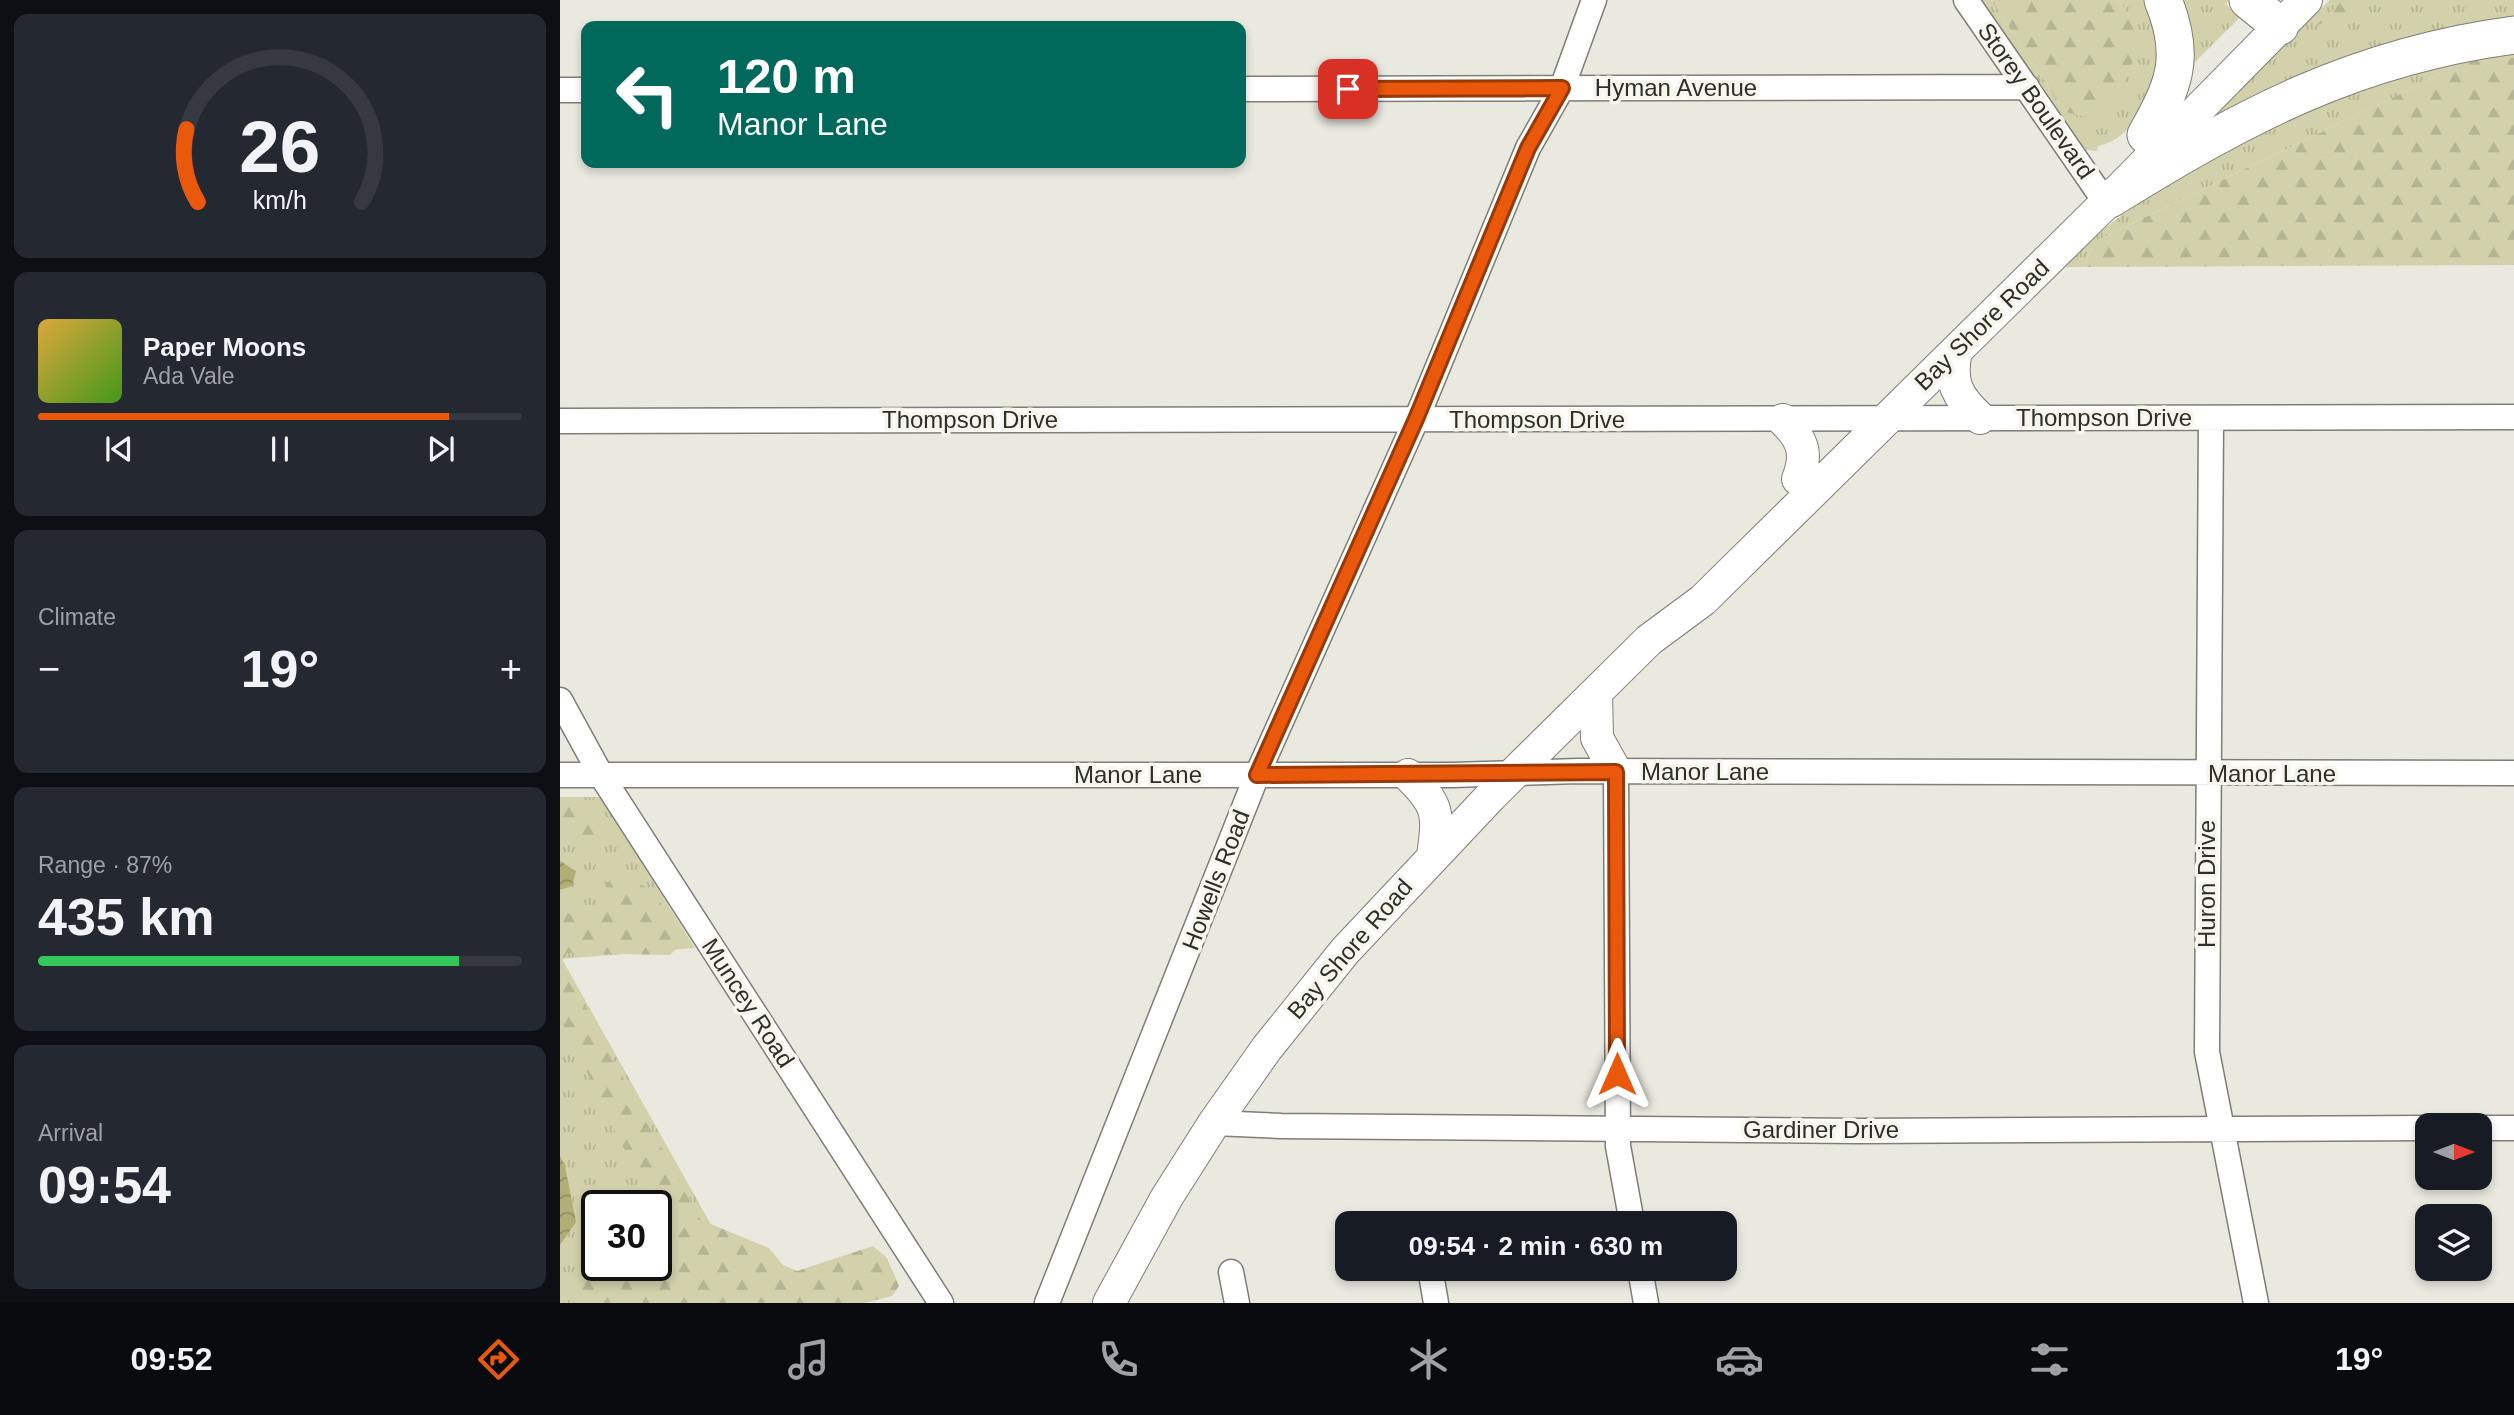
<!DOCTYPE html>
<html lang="en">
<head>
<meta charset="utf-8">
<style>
	:root { --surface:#171b24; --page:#242831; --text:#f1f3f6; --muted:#9ea1a6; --line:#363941; --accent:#ea580c }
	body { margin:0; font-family:Arial,sans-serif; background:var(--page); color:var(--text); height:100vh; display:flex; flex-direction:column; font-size:26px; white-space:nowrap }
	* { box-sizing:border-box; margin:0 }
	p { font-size:23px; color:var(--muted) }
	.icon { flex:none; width:38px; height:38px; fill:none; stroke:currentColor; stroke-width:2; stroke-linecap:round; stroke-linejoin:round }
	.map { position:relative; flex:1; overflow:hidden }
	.side { display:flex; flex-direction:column; gap:14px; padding:14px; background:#0d0f14; width:560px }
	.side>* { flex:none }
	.guide { position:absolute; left:21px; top:21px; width:665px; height:147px; border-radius:14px; box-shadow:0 4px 10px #0003; background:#00695c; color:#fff; overflow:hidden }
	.needle { width:46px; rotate:90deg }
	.tools { position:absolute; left:1855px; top:1113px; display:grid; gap:14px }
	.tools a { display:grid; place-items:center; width:77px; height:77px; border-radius:14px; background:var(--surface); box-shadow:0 4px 10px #0003; font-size:35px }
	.speed { position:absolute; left:21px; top:1190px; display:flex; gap:14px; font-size:35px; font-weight:700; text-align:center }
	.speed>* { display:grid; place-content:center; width:91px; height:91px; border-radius:50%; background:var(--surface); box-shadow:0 4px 10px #0003; line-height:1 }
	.speed .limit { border:4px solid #111; border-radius:10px; background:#fff; color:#111 }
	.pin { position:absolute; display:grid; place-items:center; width:60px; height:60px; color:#fff; margin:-30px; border-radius:14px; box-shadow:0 4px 10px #0006 }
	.me { position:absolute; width:77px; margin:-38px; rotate:0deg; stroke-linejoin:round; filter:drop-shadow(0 0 5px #0008) }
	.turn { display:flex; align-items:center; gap:24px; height:147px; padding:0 21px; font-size:32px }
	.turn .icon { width:91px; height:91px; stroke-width:2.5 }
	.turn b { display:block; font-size:49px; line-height:60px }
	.big { font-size:52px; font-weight:700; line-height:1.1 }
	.side .widget { flex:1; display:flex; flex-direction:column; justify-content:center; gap:10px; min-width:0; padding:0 24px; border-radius:14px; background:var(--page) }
	.side .dial { align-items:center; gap:0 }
	.dial svg { height:182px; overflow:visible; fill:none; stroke:var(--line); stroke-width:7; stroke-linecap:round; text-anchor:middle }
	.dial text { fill:var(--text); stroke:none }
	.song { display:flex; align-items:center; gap:21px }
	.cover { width:84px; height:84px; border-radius:10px; background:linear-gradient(135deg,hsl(40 70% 55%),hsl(100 70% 35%)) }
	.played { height:7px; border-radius:4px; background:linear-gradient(90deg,var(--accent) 85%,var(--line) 85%) }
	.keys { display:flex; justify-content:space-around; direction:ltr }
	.heat { display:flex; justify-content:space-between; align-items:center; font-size:38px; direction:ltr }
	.charge { height:10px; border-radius:5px; background:linear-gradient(90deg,#34c759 87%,var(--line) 0) }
	.trip { position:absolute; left:775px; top:1211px; width:402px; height:70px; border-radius:14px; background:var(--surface); box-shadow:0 4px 10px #0003; font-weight:700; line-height:70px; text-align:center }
	.menu { display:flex; height:112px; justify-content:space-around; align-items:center; background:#090b0e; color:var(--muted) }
	.menu .icon { width:49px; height:49px }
	.menu .active { color:var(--accent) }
	.menu b { font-size:32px; color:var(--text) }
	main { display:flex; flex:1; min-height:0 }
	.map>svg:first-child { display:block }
	.grass { fill:url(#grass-tufts); fill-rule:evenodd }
	.forest { fill:url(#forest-firs) }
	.water { fill:url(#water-waves) }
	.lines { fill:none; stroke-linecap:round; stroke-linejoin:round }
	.minor-casing { stroke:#7e7e76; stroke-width:27 }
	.major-casing { stroke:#7e7e76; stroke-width:34 }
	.highway-casing { stroke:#7e7e76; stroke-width:39 }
	.minor { stroke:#fff; stroke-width:24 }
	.major { stroke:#fff; stroke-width:32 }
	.highway { stroke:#fff; stroke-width:37 }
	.route-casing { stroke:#983908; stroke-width:18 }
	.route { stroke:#ea580c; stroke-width:12 }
	.labels { text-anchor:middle; stroke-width:7; stroke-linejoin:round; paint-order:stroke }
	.street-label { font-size:24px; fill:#2e2e2b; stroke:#f6f6ed }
</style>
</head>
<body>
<main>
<section class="side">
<div class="widget dial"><svg viewBox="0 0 100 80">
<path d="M14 69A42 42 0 1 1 86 69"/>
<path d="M14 69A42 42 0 0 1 9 37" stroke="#ea580c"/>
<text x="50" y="56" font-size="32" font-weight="700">26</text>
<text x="50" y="72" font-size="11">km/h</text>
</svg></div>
<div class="widget">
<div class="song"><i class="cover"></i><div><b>Paper Moons</b><p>Ada Vale</p></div></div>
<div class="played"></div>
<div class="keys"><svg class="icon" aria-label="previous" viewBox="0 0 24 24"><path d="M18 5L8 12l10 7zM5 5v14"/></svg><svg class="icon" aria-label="pause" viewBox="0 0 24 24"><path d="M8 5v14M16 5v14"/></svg><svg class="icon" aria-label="next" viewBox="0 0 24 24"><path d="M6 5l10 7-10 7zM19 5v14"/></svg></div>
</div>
<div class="widget"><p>Climate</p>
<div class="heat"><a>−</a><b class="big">19°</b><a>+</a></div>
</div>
<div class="widget"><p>Range · 87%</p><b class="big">435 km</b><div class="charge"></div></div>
<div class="widget"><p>Arrival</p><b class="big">09:54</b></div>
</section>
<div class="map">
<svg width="1954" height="1303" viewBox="0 0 1954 1303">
	<defs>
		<pattern id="grass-tufts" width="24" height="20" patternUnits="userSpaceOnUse" patternTransform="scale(1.75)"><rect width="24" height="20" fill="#d3d1ab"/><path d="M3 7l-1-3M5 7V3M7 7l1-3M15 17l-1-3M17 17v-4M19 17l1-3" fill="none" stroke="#b5b493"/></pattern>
		<pattern id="forest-firs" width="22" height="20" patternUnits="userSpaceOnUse" patternTransform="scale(1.75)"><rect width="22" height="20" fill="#d3d1ab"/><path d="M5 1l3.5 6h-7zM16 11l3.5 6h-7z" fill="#b5b493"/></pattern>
		<pattern id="water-waves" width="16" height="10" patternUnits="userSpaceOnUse" patternTransform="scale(1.75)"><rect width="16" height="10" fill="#b1ae76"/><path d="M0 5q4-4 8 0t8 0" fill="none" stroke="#908e61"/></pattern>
	</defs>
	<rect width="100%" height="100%" fill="#e9e9e0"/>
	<path class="grass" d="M1422,0H1431L1505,112L1570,17L1558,0H1591L1608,62C1592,91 1574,140 1538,146L1537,151L1527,150L1509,131Z
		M1608,0H1669L1666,4L1679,18L1629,68Z
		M1770,0H1954V25L1614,144Z
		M1954,47V58H1907L1867,81L1536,241L1523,267H1500C1546,222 1601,188 1654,153L1651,147C1678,133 1704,117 1732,104C1796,73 1882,52 1954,47Z
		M0,797H40L135,948L2,959L195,1303H0ZM37,1206H96V1265H37Z"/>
	<path class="forest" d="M1431,0H1558L1570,17L1578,47L1556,103L1530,118L1505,112Z
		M1783,0H1819L1755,26Z
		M1907,58H1954V265L1523,267L1536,241L1867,81Z
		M0,803H26L44,830C31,844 16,842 0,836Z
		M65,877L92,890L119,930L122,943L110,955L7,953L1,964L141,1220L209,1248L223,1265L237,1271L313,1246L327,1258L339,1286L332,1296L305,1303H20L18,1277L37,1253V1265H96V1187L62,1146L0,1015V909L12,915L39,909L47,882Z"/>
	<path class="water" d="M0,861L16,871L12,886L0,890Z
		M0,1156L5,1166L16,1222L0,1245Z"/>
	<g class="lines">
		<g class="minor-casing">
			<path id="minor" d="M1406,0L1546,203
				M681,89L1467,87
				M0,90H26
				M1651,418L1647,1052L1696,1303
				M0,421L1954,417
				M0,700L41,775L381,1303
				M1056,772L1058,1146L1072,1223
				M0,775H892L1018,771L1954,773
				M654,1123L721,1126L1300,1131L1867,1128
				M1920,1128H1954
				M1080,1269L1086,1303
				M671,1272L677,1303
				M871,1274L876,1303
				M487,1303L697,775L856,420L968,148L1002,88L1034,0"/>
		</g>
		<g class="major-casing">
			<path id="major" d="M1396,351C1389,382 1397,397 1420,418
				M1223,420C1243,439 1248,454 1238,479
				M1036,693L1037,738L1056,772
				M848,775C879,805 879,814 873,856
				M549,1303L607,1197L654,1123L707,1048L785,951L931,796L1089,640L1143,600L1546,203L1746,0"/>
		</g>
		<g class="highway-casing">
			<path id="highway" d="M1688,0L1720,26
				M1586,135C1615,84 1626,56 1603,0
				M1550,199C1684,116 1795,56 1954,35"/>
		</g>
		<use href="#minor" class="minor"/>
		<use href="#major" class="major"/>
		<use href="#highway" class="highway"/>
	</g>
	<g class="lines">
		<g class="route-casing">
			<path id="route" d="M788,89L1002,88L968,148L856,419L697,775L1056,772L1057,1074"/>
		</g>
		<use href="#route" class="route"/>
	</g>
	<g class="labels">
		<g class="street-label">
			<text x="1116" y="96">Hyman Avenue</text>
			<text transform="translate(1476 101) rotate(55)" y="8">Storey Boulevard</text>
			<text transform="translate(1422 325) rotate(-44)" y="8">Bay Shore Road</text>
			<text x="1544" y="426">Thompson Drive</text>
			<text x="410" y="428">Thompson Drive</text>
			<text x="977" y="428">Thompson Drive</text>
			<text x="1145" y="780">Manor Lane</text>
			<text x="1712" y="782">Manor Lane</text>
			<text x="578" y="783">Manor Lane</text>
			<text transform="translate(656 880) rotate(-69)" y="8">Howells Road</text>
			<text transform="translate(1647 884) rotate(-90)" y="8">Huron Drive</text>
			<text transform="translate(790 949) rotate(-49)" y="8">Bay Shore Road</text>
			<text transform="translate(188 1003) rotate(57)" y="8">Muncey Road</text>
			<text x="1261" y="1138">Gardiner Drive</text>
		</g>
	</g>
</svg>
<div class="tools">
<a><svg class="needle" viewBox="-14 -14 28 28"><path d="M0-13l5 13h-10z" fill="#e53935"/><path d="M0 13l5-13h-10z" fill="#9ea1a6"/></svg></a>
<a><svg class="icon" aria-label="layers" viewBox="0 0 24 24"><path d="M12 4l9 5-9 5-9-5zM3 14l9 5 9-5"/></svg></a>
</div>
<div class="speed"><div class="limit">30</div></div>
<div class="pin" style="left:788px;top:89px;background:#d93025"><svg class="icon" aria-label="arrive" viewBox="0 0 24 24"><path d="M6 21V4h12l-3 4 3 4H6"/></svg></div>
<svg class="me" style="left:1057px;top:1074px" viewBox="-20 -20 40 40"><path d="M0-17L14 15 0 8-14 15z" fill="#ea580c" stroke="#fff" stroke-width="4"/></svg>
<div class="trip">09:54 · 2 min · 630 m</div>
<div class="guide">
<div class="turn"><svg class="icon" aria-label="left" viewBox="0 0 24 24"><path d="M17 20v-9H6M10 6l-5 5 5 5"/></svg><div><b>120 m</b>Manor Lane</div></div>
</div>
</div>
</main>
<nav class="menu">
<b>09:52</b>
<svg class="icon active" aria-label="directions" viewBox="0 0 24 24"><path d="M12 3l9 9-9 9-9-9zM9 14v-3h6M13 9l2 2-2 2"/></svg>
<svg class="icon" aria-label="music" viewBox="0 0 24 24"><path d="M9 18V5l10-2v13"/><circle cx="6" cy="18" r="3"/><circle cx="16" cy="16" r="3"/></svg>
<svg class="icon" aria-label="phone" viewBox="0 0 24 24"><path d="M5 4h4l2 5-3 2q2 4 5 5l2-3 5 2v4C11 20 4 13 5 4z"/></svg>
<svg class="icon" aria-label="climate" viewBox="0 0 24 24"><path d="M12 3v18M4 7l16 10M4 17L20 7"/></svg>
<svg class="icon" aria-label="car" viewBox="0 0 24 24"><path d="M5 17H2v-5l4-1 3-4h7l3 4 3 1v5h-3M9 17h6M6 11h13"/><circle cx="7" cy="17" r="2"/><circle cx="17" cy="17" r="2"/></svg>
<svg class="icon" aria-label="filters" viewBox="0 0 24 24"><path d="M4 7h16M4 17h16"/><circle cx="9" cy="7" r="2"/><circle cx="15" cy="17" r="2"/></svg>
<b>19°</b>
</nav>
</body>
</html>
